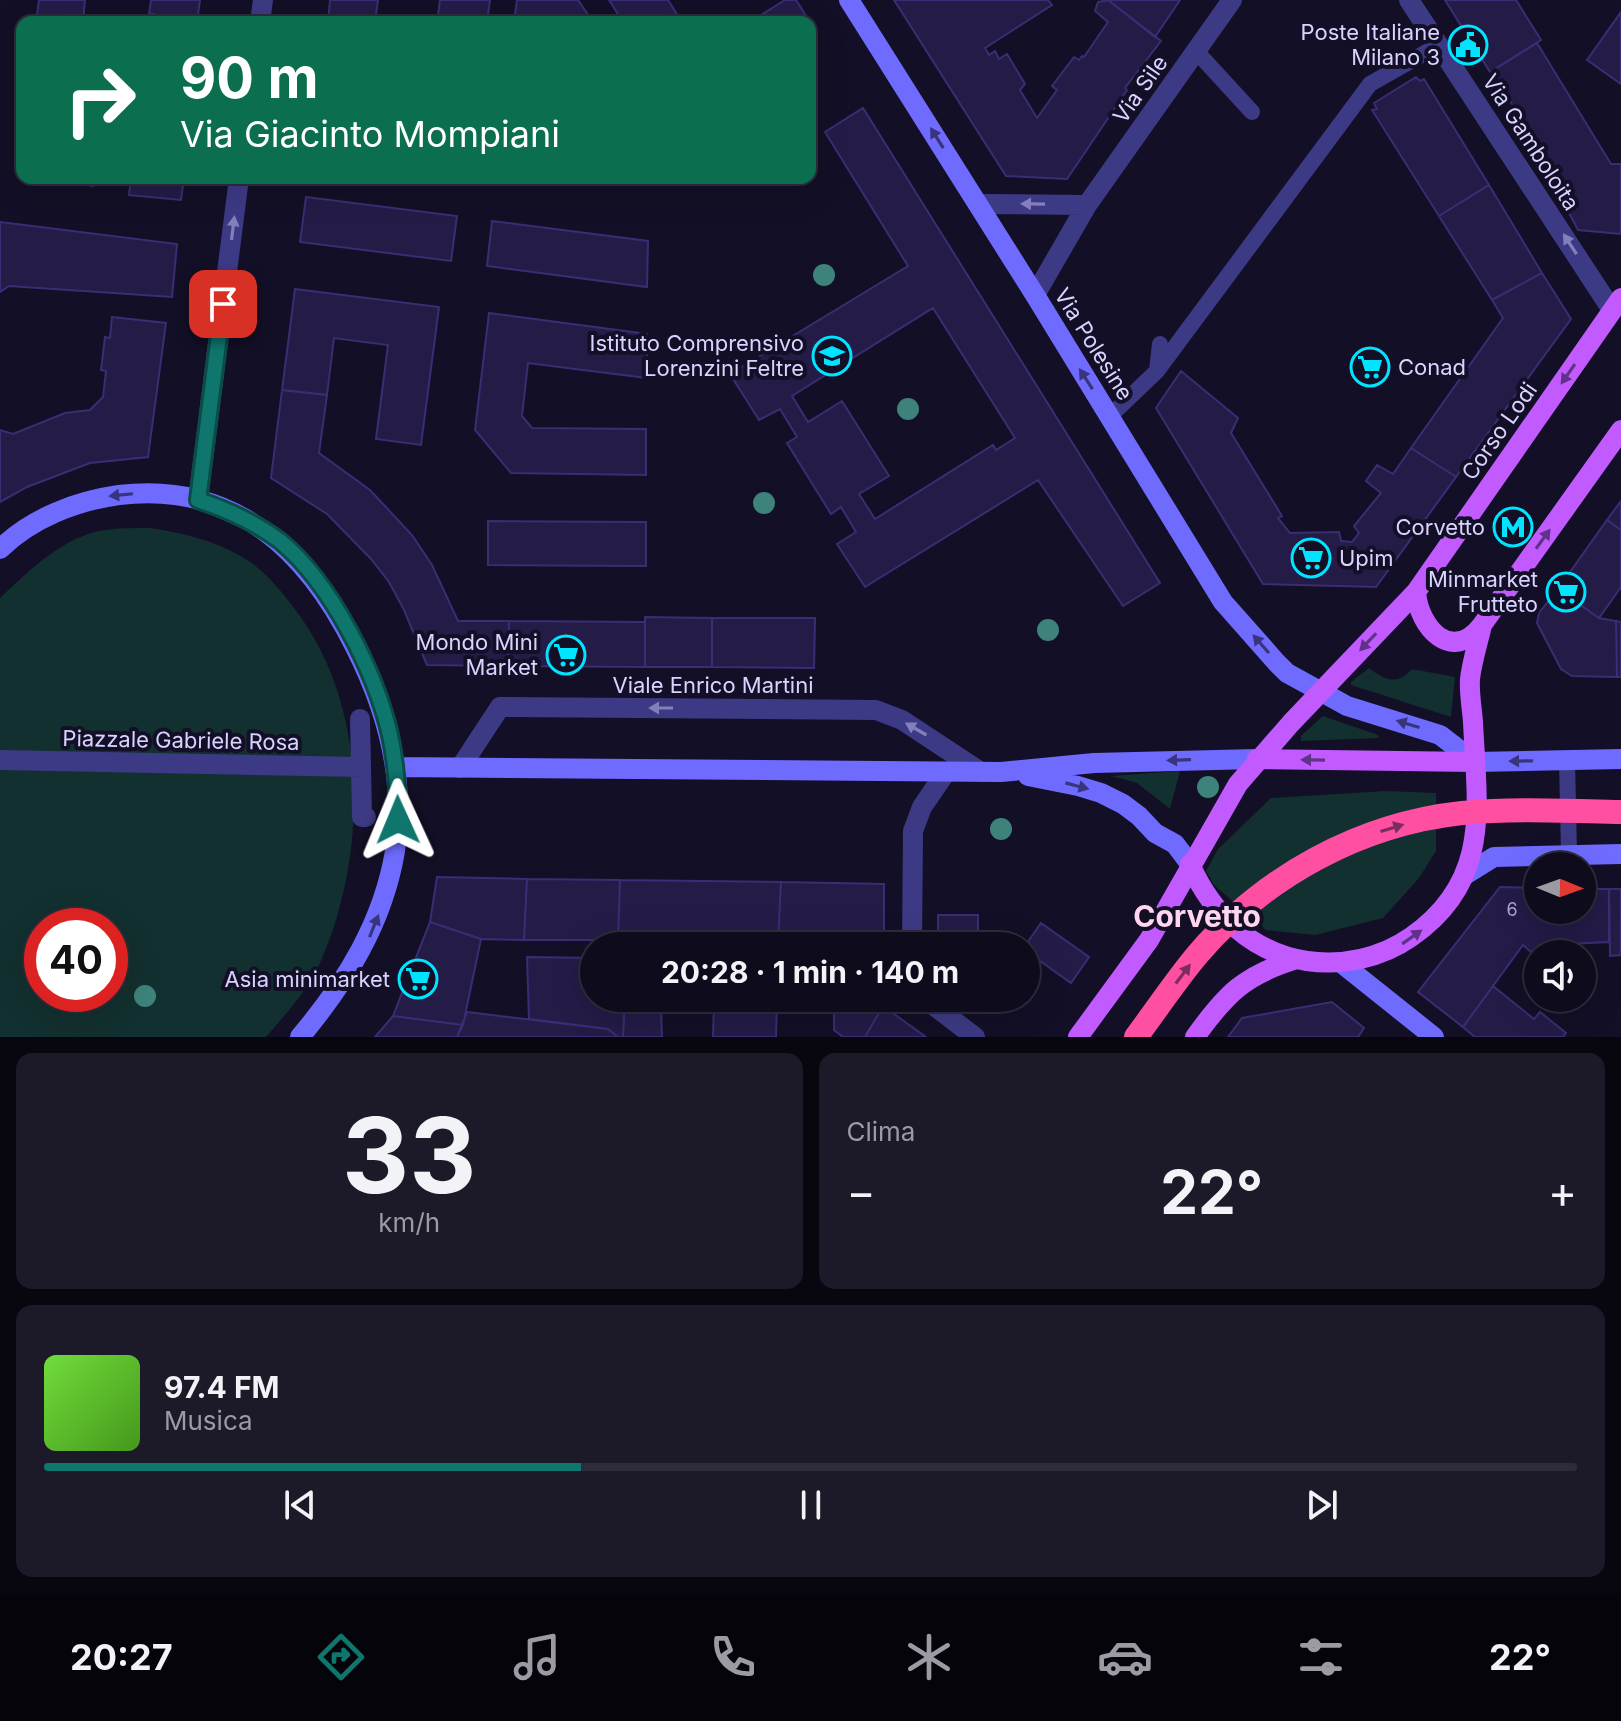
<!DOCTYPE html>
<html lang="it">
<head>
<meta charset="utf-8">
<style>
	:root { --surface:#0e0b1c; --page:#1c1929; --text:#f1f3f6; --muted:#9b9ba3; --line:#2e2b3b; --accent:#0f766e }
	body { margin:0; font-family:Inter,sans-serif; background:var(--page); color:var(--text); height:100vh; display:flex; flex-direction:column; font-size:30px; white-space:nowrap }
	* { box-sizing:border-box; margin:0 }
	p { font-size:26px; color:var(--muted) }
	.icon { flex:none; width:44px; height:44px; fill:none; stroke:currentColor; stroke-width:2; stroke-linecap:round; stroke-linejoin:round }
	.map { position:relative; height:1037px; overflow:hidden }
	.details { display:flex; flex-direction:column; gap:16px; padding:16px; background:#08060f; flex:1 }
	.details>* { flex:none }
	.guide { position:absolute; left:16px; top:16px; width:800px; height:168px; border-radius:16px; box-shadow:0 8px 32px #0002,0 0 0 2px var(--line); background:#0b6e4f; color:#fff; overflow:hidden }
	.needle { width:52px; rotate:91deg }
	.controls { position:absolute; left:1524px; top:852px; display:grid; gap:16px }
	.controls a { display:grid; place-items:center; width:72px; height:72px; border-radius:50%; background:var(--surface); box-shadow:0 8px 32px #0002,0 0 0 2px var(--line); font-size:40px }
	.speed { position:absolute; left:24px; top:908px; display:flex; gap:16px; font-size:40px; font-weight:700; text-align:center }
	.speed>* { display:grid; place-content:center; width:104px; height:104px; border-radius:50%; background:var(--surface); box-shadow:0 8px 32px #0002,0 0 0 2px var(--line); line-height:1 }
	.speed .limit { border:12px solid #d22; background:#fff; color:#111 }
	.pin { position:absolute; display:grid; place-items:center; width:68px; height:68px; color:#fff; margin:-34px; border-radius:16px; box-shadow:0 4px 12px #0006 }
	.me { position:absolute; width:88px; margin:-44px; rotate:359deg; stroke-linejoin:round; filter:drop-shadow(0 0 6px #0008) }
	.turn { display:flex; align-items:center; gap:28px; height:168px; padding:0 32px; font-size:36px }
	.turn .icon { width:104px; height:104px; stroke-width:2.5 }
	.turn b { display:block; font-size:56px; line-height:68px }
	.big { font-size:60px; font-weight:700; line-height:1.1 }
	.details .widget { flex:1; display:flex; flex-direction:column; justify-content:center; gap:12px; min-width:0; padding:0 28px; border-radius:16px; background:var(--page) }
	.details .dial { align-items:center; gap:0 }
	.dial b { font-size:104px; line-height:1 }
	.song { display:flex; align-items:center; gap:24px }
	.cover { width:96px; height:96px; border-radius:12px; background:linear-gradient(135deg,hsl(100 70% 55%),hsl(100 70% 35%)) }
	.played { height:8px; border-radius:4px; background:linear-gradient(90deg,var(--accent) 35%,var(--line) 35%) }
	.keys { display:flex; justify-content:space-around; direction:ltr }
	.heat { display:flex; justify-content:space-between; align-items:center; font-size:44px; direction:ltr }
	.details .tiles { flex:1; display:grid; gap:16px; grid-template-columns:1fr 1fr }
	.widget:last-child { grid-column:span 2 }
	.trip { position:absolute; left:580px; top:932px; width:460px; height:80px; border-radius:40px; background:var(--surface); box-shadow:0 8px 32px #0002,0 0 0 2px var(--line); font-weight:700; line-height:80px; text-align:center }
	.tab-bar { display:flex; height:128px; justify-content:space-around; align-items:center; background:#06040b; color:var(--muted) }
	.tab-bar .icon { width:56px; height:56px }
	.tab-bar .active { color:var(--accent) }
	.tab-bar b { font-size:36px; color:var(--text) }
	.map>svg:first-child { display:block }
	.green { fill:#12302f; fill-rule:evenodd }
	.building { fill:#241b47; stroke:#3b2d73; stroke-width:2; fill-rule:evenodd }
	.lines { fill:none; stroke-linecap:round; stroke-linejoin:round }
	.lane { stroke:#3d3a85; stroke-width:16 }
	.street { stroke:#3d3a85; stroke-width:20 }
	.secondary { stroke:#6f6bff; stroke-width:20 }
	.primary { stroke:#c25bff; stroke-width:20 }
	.highway-bridge { stroke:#ff4fa3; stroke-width:24 }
	.tree { fill:#3d827b }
	.oneway { fill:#38347d }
	.oneway2 { fill:#837fbc }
	.oneway3 { fill:#623188 }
	.oneway4 { fill:#7d2c5e }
	.route-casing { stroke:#0a4d48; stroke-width:20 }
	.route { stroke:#0f766e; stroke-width:14 }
	.labels { text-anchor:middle; stroke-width:8; stroke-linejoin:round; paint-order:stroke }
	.number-label { font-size:18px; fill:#aca6d1 }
	.poi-label { font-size:22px; fill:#d9d4ff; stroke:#130f26; text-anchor:end }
	.street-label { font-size:22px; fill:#d9d4ff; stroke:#130f26 }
	.district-label { font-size:30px; font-weight:bold; fill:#ffd6f0; stroke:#130f26 }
</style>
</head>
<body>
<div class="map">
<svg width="1621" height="1037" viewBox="0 0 1621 1037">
	<rect width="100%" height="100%" fill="#130f26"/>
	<path class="green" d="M150,528C183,533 218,541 247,560C266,572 281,591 294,608C370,706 368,854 320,963C308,990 285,1015 266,1037H0V598C29,571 63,536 105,530C119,528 135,528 150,528ZM42,926H110V994H42Z
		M1369,668C1385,680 1397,686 1412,669L1455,677L1451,717L1351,685V682Z
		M1323,716L1378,735L1379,738L1301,741V736Z
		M1180,771L1170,809L1137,783L1112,776Z
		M1386,791L1436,793V851L1419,878L1383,918L1315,935L1266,930L1214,885L1206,871L1218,849L1271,798Z"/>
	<path class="building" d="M39,0H85L83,22H36Z
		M151,0H200L197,22H153L154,14H149Z
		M330,0H378L375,22H328Z
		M440,0H490L487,22H437Z
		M517,0H578L593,22H514Z
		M609,0H668L678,16L667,22H623Z
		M785,0H796L810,22H750Z
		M894,0H1048L1052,5L985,48L989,55L995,51L999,59L1007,54L1025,84L1020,90L1037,118L1057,90L1052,86L1074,57L1079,60L1082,56L1084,57L1108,22L1095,11L1098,2L1108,0L1161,41L1125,88L1127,90L1067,179L1006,176Z
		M1108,0H1180L1155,37Z
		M1445,0H1516L1541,40L1490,72Z
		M1621,12V84L1587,60Z
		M1537,43L1611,164H1621V234L1578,230L1494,70Z
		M1416,77L1420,81L1424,79L1489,185L1439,216L1372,110L1377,109L1374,103Z
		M863,108L1160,583L1123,606L1038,480L865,587L837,544L856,532L841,507L831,514L787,443L797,437L780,409L759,420L730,374L908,266L825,132ZM933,308L1015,438L996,450L993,445L875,519L859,494L889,476L842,401L808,422L792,396Z
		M45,178H94L93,186Z
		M131,178H184L181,200L129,195Z
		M1489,185L1542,273L1492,300L1439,216Z
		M306,197L457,216L451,261L300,242Z
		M492,221L648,241L647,287L487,266Z
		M0,222L177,244L172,297L9,286L0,292Z
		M1542,273L1571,319L1456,477L1411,448L1503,318L1492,300Z
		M295,289L439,307L421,445L376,439L388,345L334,338L327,395L282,390Z
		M489,313L647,334V378L528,363L522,416L532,428L646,429V475L511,473L475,430Z
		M112,317L166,323L148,457L90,463L27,487L0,502V430L13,434L65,413L90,410L103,397L106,371L101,370L105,337L110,338Z
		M1181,371L1238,418L1231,433L1282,516L1278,518L1290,533L1339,532L1341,541L1352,542L1359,533L1354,526L1381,493L1366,481L1377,465L1393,474L1411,448L1456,477L1376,587L1263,584L1156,408Z
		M282,390L327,395L319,453L370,490L412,535L432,565L458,621H509L508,666L427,665L404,610L389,582L371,559L327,514L271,478Z
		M1621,501V530L1607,520Z
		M1607,520L1621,530V587L1599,618L1558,589Z
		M488,521L646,522V566L488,565Z
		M1558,589L1599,618L1616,621L1617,677L1572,676L1561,669L1537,623L1539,613Z
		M645,617L712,618V667H645Z
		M712,618H815L814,668L712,667Z
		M509,621L645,622V667L508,666Z
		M1616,621L1621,622V677H1617Z
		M437,877L527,879L524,940L481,939L430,922Z
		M527,879L620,880L618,940H524Z
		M620,880L781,882L778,941L618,940Z
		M781,882L884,884V946H833V941H778Z
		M1500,887L1538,888V910H1582V889H1609V942L1569,944L1568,952L1537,948L1531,952L1523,945L1463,1027L1418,992Z
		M1609,889H1621V955L1610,956Z
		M938,915H978V946H938Z
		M430,922L481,939L463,1025L393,1016Z
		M1041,923L1089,957L1071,983L1026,951L1025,946Z
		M778,941V946H715V942Z
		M527,957L594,958V998H625L623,1037H618L608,1029L529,1019Z
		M1493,986L1534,1019L1540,1012L1566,1033L1563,1037H1475L1463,1027Z
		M625,998H653V1009H661L662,1037H623Z
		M714,998H777L776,1037H713Z
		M834,998H883V1006L865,1037H843L834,1030Z
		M1332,1002L1364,1028L1358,1037H1228L1242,1018Z
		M883,1006L926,1037H865Z
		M467,1012L608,1029L618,1037H457Z
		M393,1016L463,1025L457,1037H375Z"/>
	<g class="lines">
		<path class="lane" d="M1196,51L1252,112
			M1157,371L1370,84L1439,45
			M1110,416L1157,371L1160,344
			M1567,760L1569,854"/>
		<path class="street" d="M1409,0L1612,310
			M260,22L263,0
			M978,204L1087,205
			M1035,295L1087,205L1232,0
			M198,500L239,178
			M360,719L362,817H366
			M0,760L361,767
			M460,768L500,707L876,710L902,720L981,772
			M912,946L913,831L922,807L946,772
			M924,998L975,1037"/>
		<path class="secondary" d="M849,0L1035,295L1223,602L1276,662L1287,673L1347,706L1440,735L1475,762L1621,759
			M0,549C32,518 76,501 119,495C235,481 307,551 355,647C387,710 406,779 395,851C383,923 346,982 300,1037
			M396,767L1001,772L1094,763L1257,759
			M1028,776L1078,786L1101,793L1123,804L1139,816L1155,833L1175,844L1190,864
			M1465,875L1494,857L1621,854
			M1340,962L1434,1037"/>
		<path class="primary" d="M1416,592C1419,628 1452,664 1482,625L1621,430
			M1257,759L1475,762
			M1190,864C1212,914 1252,953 1307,961C1343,966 1381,958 1411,937C1492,881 1477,807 1473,722C1472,708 1469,693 1470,679C1472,661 1478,643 1482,625
			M1078,1037L1149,940L1238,784L1291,723L1416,592L1621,298
			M1195,1037C1226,994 1244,975 1297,959"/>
		<path class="highway-bridge" d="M1136,1037C1157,1009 1176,980 1198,954C1265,876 1360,824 1462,813C1515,808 1568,811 1621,812"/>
	</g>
	<g class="tree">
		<circle cx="824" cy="275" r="11"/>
		<circle cx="908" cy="409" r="11"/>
		<circle cx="764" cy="503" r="11"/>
		<circle cx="1048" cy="630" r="11"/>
		<circle cx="1208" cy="787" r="11"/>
		<circle cx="1001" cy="829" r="11"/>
		<circle cx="145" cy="996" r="11"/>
	</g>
	<defs><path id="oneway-solid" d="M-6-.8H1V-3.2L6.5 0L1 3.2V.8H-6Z" transform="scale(2)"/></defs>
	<g class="oneway">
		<use href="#oneway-solid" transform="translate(937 138) rotate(-122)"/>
		<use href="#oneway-solid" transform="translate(1086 379) rotate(-123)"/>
		<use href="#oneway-solid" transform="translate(121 495) rotate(174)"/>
		<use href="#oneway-solid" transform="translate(1261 644) rotate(-131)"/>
		<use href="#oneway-solid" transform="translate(1408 724) rotate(-163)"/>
		<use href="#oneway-solid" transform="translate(1179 760) rotate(178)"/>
		<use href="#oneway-solid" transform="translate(1521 761) rotate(179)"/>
		<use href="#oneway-solid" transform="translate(1077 786) rotate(15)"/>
		<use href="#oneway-solid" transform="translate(374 926) rotate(-68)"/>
	</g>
	<g class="oneway2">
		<use href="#oneway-solid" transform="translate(1033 204) rotate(-179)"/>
		<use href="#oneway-solid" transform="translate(233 228) rotate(-83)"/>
		<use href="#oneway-solid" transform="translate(1570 244) rotate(-123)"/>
		<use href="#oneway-solid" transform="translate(661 708) rotate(-180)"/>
		<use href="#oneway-solid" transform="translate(916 729) rotate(-150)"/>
	</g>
	<g class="oneway3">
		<use href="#oneway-solid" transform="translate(1568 374) rotate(125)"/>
		<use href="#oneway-solid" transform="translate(1543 539) rotate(-54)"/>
		<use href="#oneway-solid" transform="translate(1368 642) rotate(133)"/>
		<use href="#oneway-solid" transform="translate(1313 760) rotate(-179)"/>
		<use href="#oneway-solid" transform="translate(1412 937) rotate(-35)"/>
	</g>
	<g class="oneway4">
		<use href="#oneway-solid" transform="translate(1392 828) rotate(-17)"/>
		<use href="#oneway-solid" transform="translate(1183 974) rotate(-53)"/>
	</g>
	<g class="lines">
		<g class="route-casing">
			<path id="route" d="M223,304L198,500C228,510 255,522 280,541C331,583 375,671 390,735C396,763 398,791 398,820"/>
		</g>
		<use href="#route" class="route"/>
	</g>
	<defs>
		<g id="civic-ring" transform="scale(2)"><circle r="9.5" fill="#130f26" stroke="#00e5ff" stroke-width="1.5"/><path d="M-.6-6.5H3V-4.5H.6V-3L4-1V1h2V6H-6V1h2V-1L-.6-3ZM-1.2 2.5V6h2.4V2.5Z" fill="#00e5ff"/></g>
		<g id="school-ring" transform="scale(2)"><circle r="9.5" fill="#130f26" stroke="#00e5ff" stroke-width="1.5"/><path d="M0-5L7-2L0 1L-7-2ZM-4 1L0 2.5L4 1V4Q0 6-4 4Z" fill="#00e5ff"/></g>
		<g id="supermarket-ring" transform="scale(2)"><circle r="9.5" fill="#130f26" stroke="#00e5ff" stroke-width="1.5"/><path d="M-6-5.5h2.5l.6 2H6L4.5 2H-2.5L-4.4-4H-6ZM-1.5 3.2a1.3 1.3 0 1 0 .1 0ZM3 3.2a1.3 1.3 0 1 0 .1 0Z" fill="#00e5ff"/></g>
		<g id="metro-ring" transform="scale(2)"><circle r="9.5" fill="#130f26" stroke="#00e5ff" stroke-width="1.5"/><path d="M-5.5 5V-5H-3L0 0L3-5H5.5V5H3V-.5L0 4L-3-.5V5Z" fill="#00e5ff"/></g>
	</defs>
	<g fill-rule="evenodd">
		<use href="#civic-ring" x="1468" y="45"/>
		<use href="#school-ring" x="832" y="356"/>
		<use href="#supermarket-ring" x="1370" y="367"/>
		<use href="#metro-ring" x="1513" y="527"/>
		<use href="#supermarket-ring" x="1311" y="558"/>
		<use href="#supermarket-ring" x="1566" y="592"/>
		<use href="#supermarket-ring" x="566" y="655"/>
		<use href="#supermarket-ring" x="418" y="979"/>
	</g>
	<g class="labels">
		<g class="number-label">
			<text x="1512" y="916">6</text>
		</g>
		<g class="poi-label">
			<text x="1440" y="40">Poste Italiane<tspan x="1440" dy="25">Milano 3</tspan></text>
			<text x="804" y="351">Istituto Comprensivo<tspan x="804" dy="25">Lorenzini Feltre</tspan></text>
			<text x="1398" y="375" text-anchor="start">Conad</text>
			<text x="1485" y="535">Corvetto</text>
			<text x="1339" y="566" text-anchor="start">Upim</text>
			<text x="1538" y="587">Minmarket<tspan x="1538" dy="25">Frutteto</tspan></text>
			<text x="538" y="650">Mondo Mini<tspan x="538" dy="25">Market</tspan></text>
			<text x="390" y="987">Asia minimarket</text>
		</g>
		<g class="street-label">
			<text transform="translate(1140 89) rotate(-55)" y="8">Via Sile</text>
			<text transform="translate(1531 142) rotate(57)" y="8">Via Gamboloita</text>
			<text transform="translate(1094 344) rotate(58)" y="8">Via Polesine</text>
			<text transform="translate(1499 431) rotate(-55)" y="8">Corso Lodi</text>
			<text x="713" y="693">Viale Enrico Martini</text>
			<text transform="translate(181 740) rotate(1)" y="8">Piazzale Gabriele Rosa</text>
		</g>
		<g class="district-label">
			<text x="1197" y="927">Corvetto</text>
		</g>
	</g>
</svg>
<div class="controls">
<a><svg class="needle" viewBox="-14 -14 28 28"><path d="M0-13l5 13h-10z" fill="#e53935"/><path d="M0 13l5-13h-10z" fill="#9b9ba3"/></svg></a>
<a><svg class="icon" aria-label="sound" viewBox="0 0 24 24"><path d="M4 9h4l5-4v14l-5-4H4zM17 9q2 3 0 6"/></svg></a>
</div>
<div class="speed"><div class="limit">40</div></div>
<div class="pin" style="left:223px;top:304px;background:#d93025"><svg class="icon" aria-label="arrive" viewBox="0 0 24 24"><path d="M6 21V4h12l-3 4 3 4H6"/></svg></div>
<svg class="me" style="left:398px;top:820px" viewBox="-20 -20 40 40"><path d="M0-17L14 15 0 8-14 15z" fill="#0f766e" stroke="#fff" stroke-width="4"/></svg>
<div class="trip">20:28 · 1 min · 140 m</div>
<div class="guide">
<div class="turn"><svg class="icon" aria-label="right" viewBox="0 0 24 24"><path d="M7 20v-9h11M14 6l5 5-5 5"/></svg><div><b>90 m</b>Via Giacinto Mompiani</div></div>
</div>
</div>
<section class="details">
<div class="tiles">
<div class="widget dial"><b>33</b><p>km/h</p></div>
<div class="widget"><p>Clima</p>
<div class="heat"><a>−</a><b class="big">22°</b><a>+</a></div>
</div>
<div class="widget">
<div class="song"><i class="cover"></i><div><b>97.4 FM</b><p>Musica</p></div></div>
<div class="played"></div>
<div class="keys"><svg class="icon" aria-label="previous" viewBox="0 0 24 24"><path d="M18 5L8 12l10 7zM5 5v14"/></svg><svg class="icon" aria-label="pause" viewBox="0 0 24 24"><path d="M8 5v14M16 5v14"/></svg><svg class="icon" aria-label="next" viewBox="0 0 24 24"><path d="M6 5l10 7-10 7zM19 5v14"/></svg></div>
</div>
</div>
</section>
<nav class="tab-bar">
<b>20:27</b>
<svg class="icon active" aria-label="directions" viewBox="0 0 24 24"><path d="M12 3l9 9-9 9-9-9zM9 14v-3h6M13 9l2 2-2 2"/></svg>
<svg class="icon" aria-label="music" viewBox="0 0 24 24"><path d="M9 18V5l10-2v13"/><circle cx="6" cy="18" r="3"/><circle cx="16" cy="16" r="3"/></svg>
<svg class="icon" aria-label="phone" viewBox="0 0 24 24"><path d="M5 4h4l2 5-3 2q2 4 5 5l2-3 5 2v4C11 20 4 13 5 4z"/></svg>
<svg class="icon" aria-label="climate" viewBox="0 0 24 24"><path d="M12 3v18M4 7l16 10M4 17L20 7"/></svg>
<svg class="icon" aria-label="car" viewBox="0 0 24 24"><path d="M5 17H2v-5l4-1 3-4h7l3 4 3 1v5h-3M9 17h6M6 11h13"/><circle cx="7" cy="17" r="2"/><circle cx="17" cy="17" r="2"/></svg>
<svg class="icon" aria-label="filters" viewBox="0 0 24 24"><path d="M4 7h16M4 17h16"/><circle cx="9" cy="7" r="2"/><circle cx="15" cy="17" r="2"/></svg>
<b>22°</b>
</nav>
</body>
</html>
